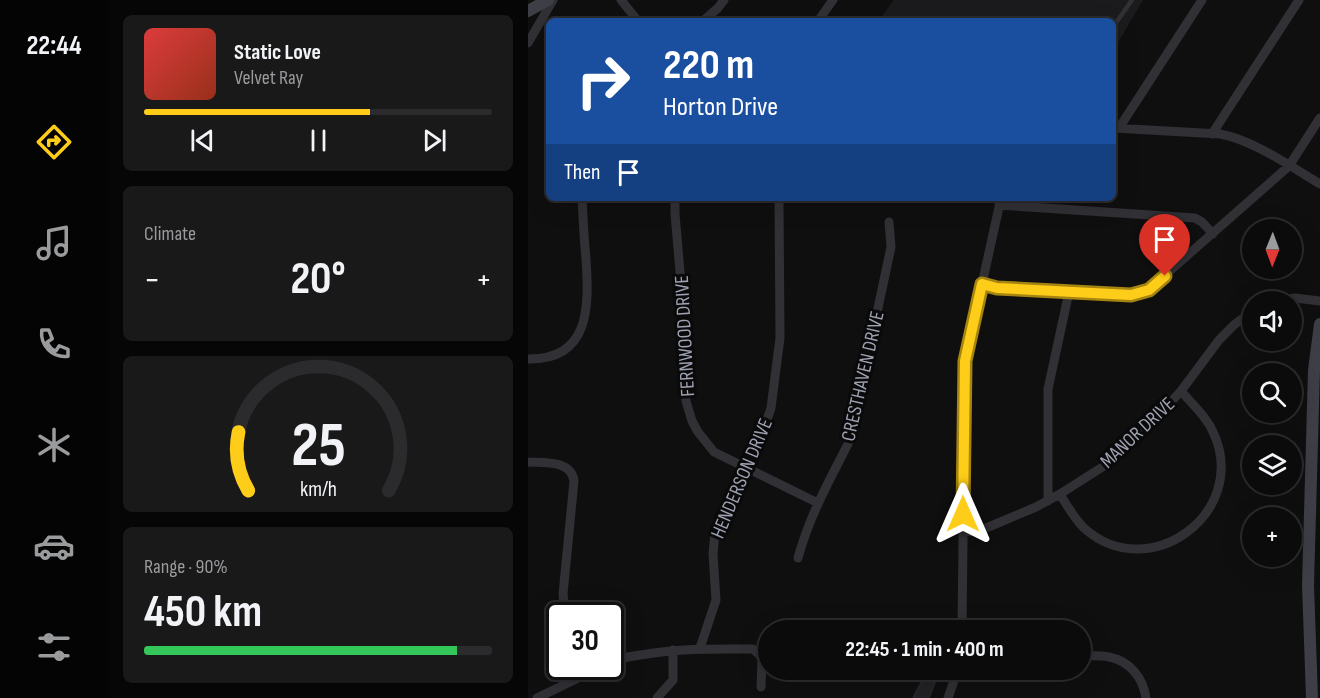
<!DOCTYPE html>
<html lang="en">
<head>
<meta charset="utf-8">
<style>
	:root { --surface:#0b0b0c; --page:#19191a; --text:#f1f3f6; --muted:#9a9b9d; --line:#2b2b2d; --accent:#fecd19 }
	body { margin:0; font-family:"Sofia Sans Condensed",sans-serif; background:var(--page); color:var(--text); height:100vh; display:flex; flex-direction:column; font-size:22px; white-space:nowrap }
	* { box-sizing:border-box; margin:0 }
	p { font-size:20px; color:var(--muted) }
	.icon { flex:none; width:33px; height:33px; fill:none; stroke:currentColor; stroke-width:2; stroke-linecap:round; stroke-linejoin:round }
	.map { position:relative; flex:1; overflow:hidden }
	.side { display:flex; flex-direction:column; gap:15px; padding:15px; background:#060607; width:420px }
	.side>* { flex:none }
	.banner { position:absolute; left:18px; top:18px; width:570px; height:183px; border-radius:9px; box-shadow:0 6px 24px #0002,0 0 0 2px var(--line); background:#1a4fa0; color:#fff; overflow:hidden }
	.needle { width:39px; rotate:181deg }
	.buttons { position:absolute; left:714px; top:219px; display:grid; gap:12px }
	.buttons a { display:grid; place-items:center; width:60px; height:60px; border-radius:50%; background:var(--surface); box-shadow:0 6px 24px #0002,0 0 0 2px var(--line); font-size:30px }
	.speed { position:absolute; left:18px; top:602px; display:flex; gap:12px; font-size:30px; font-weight:700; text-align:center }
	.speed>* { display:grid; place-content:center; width:78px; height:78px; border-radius:50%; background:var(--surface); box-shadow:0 6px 24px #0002,0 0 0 2px var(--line); line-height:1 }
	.speed .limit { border:3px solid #111; border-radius:9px; background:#fff; color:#111 }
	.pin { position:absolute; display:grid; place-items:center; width:51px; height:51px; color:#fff; margin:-62px -26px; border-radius:50% 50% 50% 0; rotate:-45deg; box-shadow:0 0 6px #0007 }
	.pin .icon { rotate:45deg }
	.me { position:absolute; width:66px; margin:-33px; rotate:0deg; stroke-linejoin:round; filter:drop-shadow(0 0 4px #0008) }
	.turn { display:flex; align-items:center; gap:21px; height:126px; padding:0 18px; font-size:27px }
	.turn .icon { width:78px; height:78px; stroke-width:2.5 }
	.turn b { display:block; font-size:42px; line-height:51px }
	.then { display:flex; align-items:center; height:57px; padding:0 18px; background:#0003; gap:12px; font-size:22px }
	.big { font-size:45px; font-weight:700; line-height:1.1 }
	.side .card { flex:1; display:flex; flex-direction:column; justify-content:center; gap:9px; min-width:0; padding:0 21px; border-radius:9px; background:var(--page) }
	.side .dial { align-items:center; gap:0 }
	.dial svg { height:156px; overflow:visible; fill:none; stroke:var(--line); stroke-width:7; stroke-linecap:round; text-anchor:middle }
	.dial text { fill:var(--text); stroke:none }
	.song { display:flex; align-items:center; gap:18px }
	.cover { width:72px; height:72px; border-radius:9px; background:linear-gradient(135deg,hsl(0 70% 55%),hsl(10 70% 35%)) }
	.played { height:6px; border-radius:3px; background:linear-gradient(90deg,var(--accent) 65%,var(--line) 65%) }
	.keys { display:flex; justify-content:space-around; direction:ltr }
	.heat { display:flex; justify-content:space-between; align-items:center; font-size:33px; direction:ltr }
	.charge { height:9px; border-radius:4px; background:linear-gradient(90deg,#34c759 90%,var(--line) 0) }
	.trip { position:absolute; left:230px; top:620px; width:333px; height:60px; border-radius:30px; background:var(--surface); box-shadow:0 6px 24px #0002,0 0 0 2px var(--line); font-weight:700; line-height:60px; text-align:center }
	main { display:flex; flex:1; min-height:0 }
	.tab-bar { display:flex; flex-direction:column; width:108px; justify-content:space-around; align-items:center; background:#040405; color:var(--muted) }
	.tab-bar .icon { width:42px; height:42px }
	.tab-bar .selected { color:var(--accent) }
	.tab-bar b { font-size:27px; color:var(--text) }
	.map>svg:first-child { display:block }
	.built { fill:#1b1b1d }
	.building { fill:#222224; stroke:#29292c; stroke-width:1.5 }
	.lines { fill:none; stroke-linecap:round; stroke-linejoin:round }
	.lane { stroke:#303035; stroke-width:4.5 }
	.street { stroke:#303035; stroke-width:9 }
	.secondary { stroke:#3d3e46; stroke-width:12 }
	.route-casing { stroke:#a58510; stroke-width:15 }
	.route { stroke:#fecd19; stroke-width:10 }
	.labels { text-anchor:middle; stroke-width:6; stroke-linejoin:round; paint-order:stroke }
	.street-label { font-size:20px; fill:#9fa2b2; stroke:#0a0a0b }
</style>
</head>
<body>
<main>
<nav class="tab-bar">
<b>22:44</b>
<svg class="icon selected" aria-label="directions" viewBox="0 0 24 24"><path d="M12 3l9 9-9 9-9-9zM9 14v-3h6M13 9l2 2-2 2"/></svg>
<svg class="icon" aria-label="music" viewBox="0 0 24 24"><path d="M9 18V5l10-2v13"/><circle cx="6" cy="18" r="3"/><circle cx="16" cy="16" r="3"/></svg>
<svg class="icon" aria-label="phone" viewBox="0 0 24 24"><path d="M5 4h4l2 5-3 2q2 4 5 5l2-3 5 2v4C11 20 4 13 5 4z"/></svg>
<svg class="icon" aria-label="climate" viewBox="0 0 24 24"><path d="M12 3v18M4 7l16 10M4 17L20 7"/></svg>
<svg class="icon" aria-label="car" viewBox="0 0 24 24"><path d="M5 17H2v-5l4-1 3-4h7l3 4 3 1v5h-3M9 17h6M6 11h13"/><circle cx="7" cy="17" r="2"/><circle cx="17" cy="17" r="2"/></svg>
<svg class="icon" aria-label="filters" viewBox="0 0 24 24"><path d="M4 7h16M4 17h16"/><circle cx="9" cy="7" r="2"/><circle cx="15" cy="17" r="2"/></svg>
</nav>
<section class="side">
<div class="card">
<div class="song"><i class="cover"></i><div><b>Static Love</b><p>Velvet Ray</p></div></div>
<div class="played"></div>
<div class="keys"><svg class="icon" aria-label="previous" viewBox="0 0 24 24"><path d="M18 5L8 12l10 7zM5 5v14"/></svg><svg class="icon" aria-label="pause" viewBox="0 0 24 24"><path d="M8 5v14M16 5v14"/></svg><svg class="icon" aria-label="next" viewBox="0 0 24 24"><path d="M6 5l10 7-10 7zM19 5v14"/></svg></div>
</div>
<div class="card"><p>Climate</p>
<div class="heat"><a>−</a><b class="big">20°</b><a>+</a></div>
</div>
<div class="card dial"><svg viewBox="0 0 100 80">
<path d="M14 69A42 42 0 1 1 86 69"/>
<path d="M14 69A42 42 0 0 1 9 39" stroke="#fecd19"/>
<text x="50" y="56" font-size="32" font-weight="700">25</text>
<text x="50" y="72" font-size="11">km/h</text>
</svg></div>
<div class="card"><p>Range · 90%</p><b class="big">450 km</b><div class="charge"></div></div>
</section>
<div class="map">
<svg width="792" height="698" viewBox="0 0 792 698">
	<rect width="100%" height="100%" fill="#0f0f10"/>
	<path class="built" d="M366,0H615L585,51V21H350Z"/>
	<path class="building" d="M376,669H412L401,698H385L396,677Z"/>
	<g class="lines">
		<path class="lane" d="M585,27L604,0
			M388,630H411"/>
		<path class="street" d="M93,0L110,21
			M175,21L190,8L196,0
			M290,21L305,0
			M0,43L25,0
			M585,128L692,134C725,140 762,166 792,184
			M591,128L674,0
			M684,134L771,0
			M147,204V214L156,318L158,401L164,421L170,432L186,452L290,503
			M471,205L667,218L674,222L685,234
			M454,284L469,288L603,295L620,290L761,166L792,118
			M747,302L767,298L792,301
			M0,359C63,360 61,305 58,259C56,239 55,218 54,198
			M0,462C17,463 43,460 46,481L35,594L36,604L40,615
			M532,494C539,506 546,518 556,528C620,586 721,514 686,434C679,417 665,405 653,391
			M520,501V389L541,292
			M435,532L451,531L508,507L532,494L576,466L613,434L653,391L691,340L707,324L724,312
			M270,558C281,517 301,481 320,444L323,435L363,247L361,222
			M434,630L437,361L473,198
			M172,648L188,600L185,554L187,532L233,437L243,408L252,338L251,198
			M552,656C562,656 572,655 581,657C602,661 615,678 618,698
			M82,662C94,657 106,656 119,654C154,648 189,649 225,649L232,655L234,660L233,687
			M9,698L75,666
			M129,698L145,680V650
			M420,698L430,669"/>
		<path class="secondary" d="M0,11L20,0
			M784,698L780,585L786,370L792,324"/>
	</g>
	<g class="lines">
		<g class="route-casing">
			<path id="route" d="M435,514L437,361L454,284L469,288L603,295L621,290L637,276"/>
		</g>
		<use href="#route" class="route"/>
	</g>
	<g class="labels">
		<g class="street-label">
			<text transform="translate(156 336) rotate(-93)" y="7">FERNWOOD DRIVE</text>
			<text transform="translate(334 376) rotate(-77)" y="7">CRESTHAVEN DRIVE</text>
			<text transform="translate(609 432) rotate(-43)" y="7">MANOR DRIVE</text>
			<text transform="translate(213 478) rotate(-67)" y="7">HENDERSON DRIVE</text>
		</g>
	</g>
</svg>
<div class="buttons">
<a><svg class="needle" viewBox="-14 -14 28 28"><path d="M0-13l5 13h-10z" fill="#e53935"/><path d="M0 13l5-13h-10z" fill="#9a9b9d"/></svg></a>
<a><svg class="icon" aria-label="sound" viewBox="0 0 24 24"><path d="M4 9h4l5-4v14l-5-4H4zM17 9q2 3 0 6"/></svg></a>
<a><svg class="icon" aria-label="search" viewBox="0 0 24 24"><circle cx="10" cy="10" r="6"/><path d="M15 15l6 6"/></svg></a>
<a><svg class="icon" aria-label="layers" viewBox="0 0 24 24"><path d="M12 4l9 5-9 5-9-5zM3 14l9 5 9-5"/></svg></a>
<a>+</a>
</div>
<div class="speed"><div class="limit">30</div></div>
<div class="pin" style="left:637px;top:276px;background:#d93025"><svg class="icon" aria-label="arrive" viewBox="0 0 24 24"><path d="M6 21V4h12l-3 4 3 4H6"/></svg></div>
<svg class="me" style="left:435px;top:514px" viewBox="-20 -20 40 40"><path d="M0-17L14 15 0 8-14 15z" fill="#fecd19" stroke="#fff" stroke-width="4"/></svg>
<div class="trip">22:45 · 1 min · 400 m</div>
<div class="banner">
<div class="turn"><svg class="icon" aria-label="right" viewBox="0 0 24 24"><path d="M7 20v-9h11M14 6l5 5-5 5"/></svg><div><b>220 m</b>Horton Drive</div></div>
<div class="then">Then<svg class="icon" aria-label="arrive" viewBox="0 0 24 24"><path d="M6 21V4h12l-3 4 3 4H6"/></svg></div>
</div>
</div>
</main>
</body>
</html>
